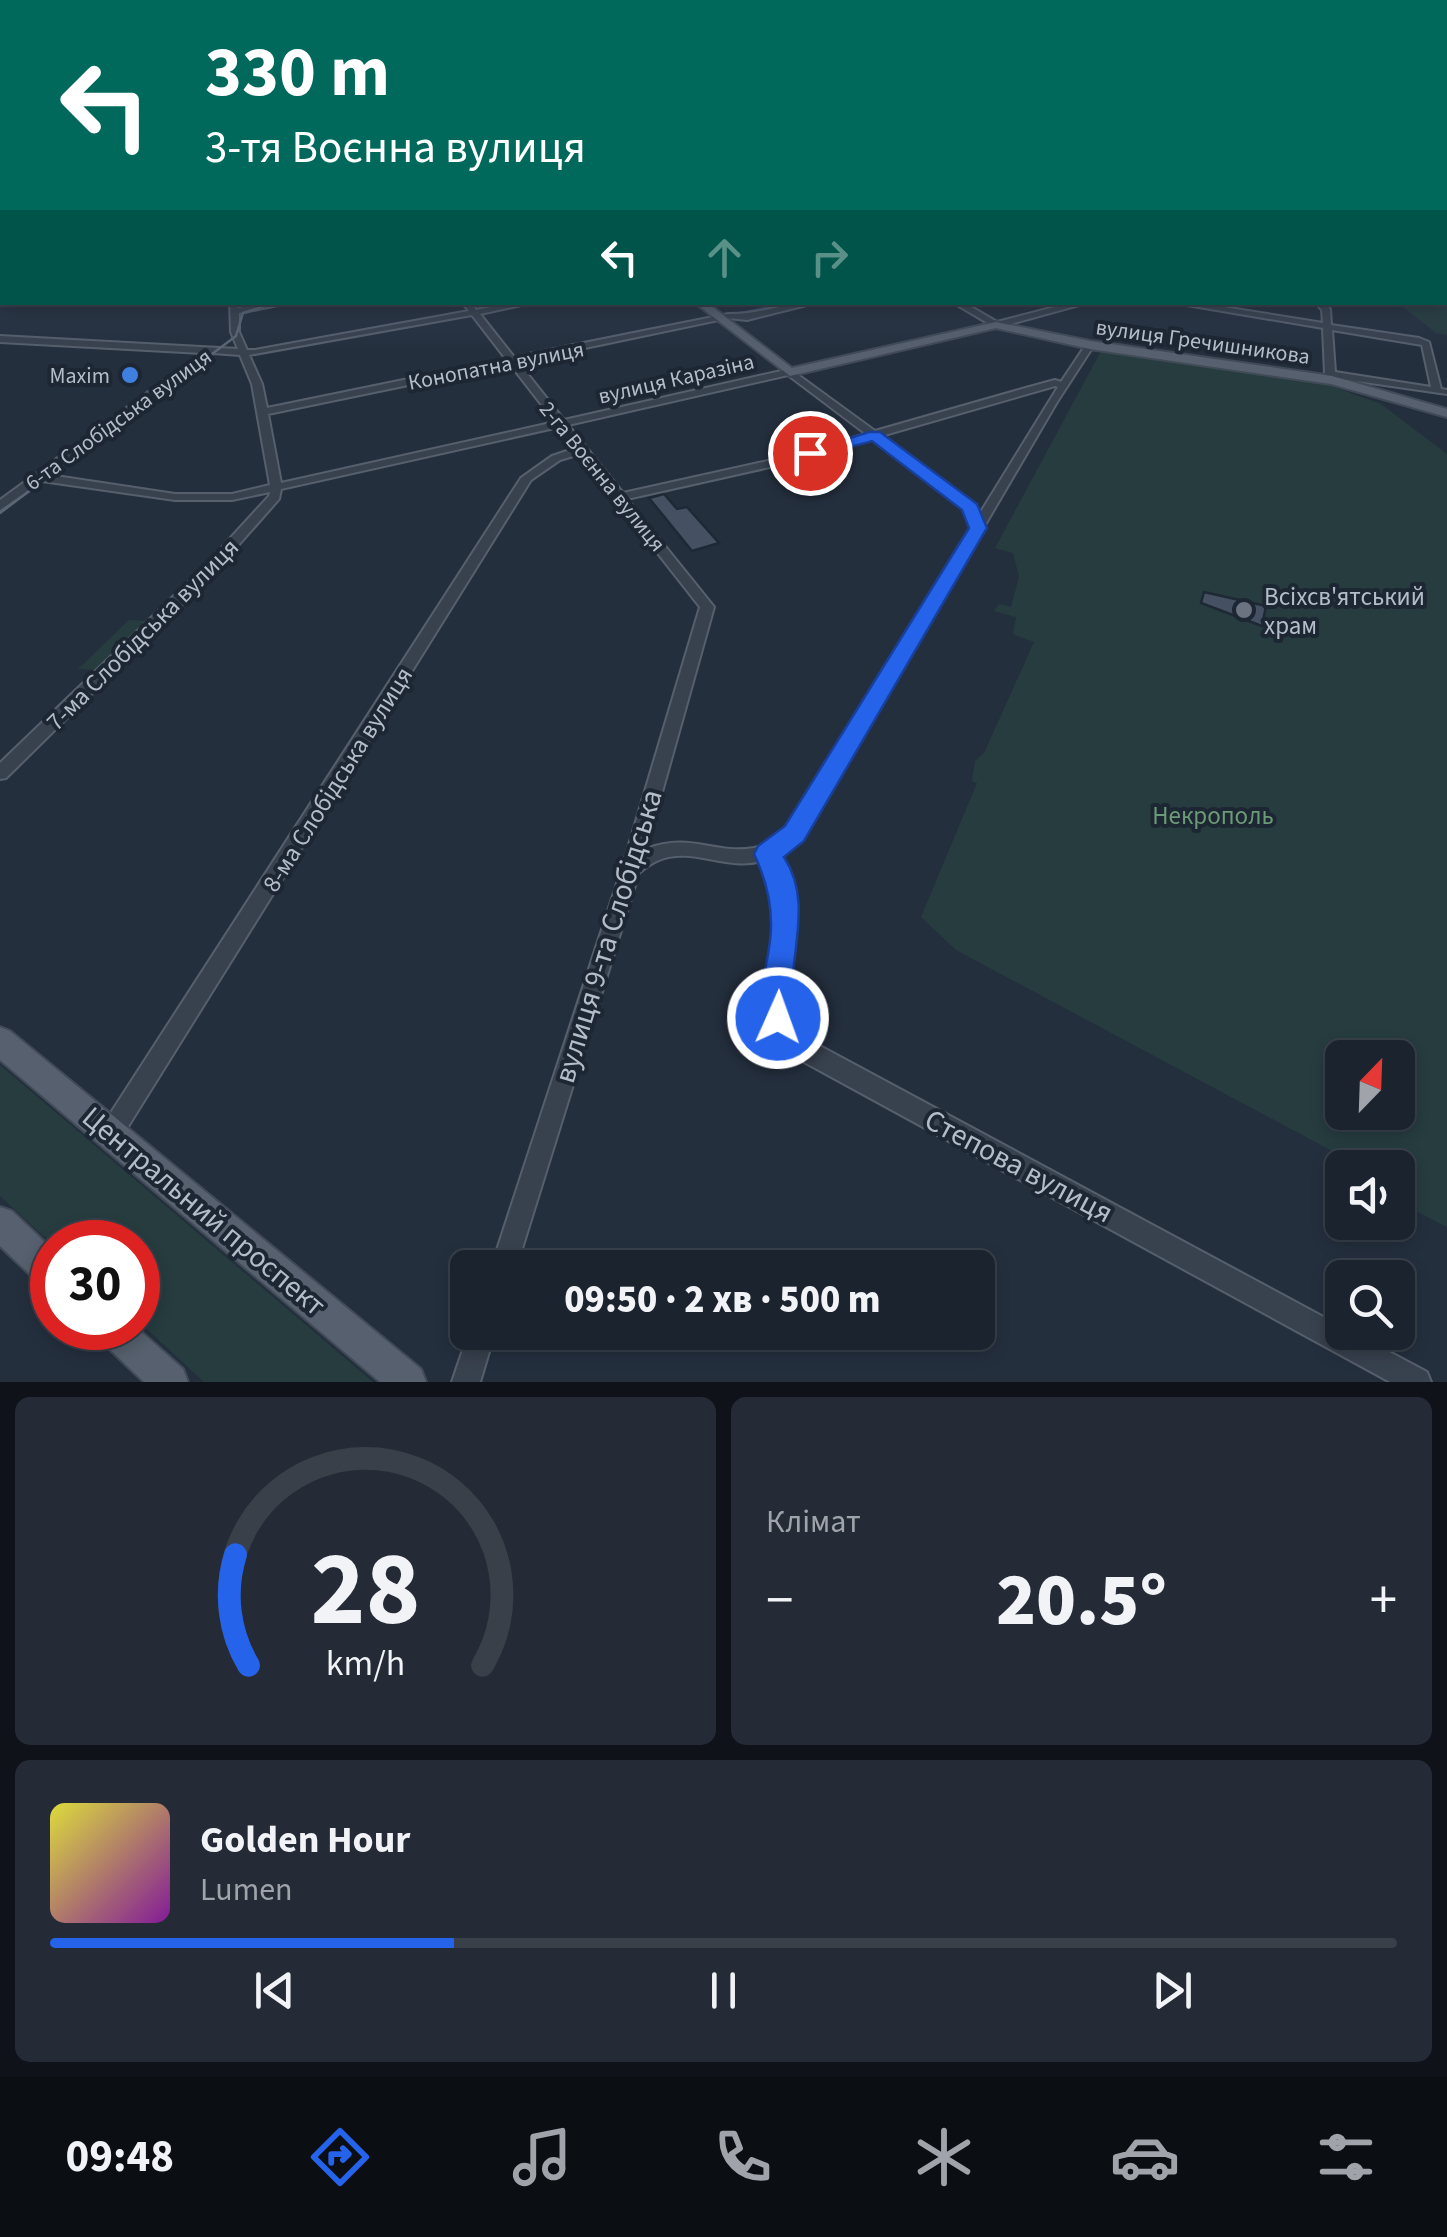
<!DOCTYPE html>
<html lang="uk">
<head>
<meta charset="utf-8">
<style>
	:root { --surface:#1b232e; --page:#242b36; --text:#f1f3f6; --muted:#a0a4aa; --line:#39404a; --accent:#2563eb }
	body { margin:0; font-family:"Source Sans 3",sans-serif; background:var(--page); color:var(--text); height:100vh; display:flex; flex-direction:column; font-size:38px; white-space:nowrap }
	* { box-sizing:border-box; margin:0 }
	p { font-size:32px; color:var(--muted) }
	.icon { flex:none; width:55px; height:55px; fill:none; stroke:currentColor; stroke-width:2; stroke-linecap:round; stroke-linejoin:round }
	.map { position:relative; height:1382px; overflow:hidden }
	.details { display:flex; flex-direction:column; gap:15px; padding:15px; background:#0f1319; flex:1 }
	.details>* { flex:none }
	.banner { position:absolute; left:0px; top:0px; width:1448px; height:305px; box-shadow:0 5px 15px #0003,0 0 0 2px var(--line); background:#00695c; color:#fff; overflow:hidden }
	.needle { width:65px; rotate:23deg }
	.controls { position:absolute; left:1325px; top:1040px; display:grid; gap:20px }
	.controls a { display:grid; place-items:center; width:90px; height:90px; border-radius:15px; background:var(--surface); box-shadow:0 5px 15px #0003,0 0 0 2px var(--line); font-size:50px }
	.speed { position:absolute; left:30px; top:1220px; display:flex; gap:20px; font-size:50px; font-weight:700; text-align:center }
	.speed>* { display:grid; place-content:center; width:130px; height:130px; border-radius:50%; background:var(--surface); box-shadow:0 5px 15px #0003,0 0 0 2px var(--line); line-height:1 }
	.speed .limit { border:15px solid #d22; background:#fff; color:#111 }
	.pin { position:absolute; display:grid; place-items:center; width:85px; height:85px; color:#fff; margin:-42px; border:5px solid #fff; border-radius:50%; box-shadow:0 2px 10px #0007 }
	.me { position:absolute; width:110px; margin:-55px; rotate:2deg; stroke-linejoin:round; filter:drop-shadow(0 0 8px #0008) }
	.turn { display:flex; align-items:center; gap:35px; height:210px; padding:0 40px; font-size:45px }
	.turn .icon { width:130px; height:130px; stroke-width:2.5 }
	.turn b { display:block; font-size:70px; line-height:85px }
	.lanes { display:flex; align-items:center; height:95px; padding:0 40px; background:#0003; justify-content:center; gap:50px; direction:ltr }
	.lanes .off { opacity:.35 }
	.big { font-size:75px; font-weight:800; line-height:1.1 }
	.details .card { flex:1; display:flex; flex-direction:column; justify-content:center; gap:15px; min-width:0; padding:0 35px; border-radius:15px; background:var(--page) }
	.details .dial { align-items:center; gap:0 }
	.dial svg { height:260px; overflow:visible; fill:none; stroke:var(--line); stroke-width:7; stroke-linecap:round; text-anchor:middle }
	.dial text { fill:var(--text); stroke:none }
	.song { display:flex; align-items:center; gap:30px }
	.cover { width:120px; height:120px; border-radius:15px; background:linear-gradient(135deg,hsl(60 70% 55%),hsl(290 70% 35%)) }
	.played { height:10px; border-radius:5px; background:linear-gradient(90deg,var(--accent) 30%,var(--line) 30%) }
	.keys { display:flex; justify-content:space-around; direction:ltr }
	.heat { display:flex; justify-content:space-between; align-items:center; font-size:55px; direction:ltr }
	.details .tiles { flex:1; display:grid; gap:15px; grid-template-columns:1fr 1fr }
	.card:last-child { grid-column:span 2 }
	.trip { position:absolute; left:450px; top:1250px; width:545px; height:100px; border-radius:15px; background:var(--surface); box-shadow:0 5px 15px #0003,0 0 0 2px var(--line); font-weight:800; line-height:100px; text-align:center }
	.dock { display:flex; height:160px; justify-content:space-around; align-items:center; background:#0b0e12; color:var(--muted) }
	.dock .icon { width:70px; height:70px }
	.dock .current { color:var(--accent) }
	.dock b { font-size:45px; color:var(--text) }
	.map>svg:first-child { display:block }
	.green { fill:#263c3f; fill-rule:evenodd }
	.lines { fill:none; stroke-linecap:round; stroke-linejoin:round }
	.stream { stroke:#394c67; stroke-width:2.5 }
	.building { fill:#455162; stroke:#1f2835; stroke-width:2.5 }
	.minor-casing { stroke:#565f6c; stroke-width:4 }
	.major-casing { stroke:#414a57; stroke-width:4 }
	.minor { fill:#38414e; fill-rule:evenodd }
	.major { fill:#56606e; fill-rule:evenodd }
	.tram { stroke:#5a6575; stroke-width:2.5 }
	.route { fill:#2563eb; stroke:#184099; stroke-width:2.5 }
	.shop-dot { fill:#3f7fe0; stroke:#1d2633; stroke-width:4 }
	.worship-dot { fill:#6b7280; stroke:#1d2633; stroke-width:4 }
	.labels { text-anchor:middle; stroke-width:8; stroke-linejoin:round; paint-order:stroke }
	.far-street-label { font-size:22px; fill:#b4bcc9; stroke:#1d2633 }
	.far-poi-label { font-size:22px; fill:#b4bcc9; stroke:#1d2633; text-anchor:end }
	.poi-label { font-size:25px; fill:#b4bcc9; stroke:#1d2633; text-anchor:start }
	.street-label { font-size:25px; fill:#b4bcc9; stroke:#1d2633 }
	.park-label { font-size:25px; fill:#6b9a76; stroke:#1d2633 }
	.near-street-label { font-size:30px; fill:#b4bcc9; stroke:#1d2633 }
</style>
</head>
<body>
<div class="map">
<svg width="1447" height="1382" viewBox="0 0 1447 1382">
	<rect width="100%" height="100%" fill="#242f3e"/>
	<path class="green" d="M1445,268L1447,269V335L1436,333L1398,303L1445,302Z
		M1101,351L1317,381L1381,404L1447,454V1227L1398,1202V1168L1362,1167L956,950L921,917L977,783L972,781L975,761L984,753L1034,642L1013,634L1016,617L994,611L999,604L1011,607L1019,577L1013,553L995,548ZM1342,1058H1398V1112H1342Z
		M129,620L152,621L101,670L78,669Z
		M0,1065L373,1382H204L138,1321V1242L52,1244L0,1196Z"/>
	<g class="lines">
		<path class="stream" d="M741,313L794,302"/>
	</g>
	<path class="building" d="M664,494L677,509L687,507L719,543L692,551L649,498Z
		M1204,592L1266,606L1262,626L1201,603Z"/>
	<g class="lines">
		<g class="minor-casing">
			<path id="minor" d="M0,179H2V183H0Z
				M0,211H2V215H0Z
				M0,257H2V261H0Z
				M230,302H238V308L271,302H292L239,313V332L247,350H255L469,311L462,302H471L476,310L515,302H535L480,314L514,357L728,314C759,315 788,302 819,302L747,320L728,318L518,362L564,420L790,369L875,431L1022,389L1055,380L1061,382L1087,343H1093L1094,345L1057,402L801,839L776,856C784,870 791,884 793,901C797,936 773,989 791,1019C797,1030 810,1039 820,1046L1342,1327V1332H1352L1427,1372L1431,1382H1390L804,1062C794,1054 784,1046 776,1035C753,1000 772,959 774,921C775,899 770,880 761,861C727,871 691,846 659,860C652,863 645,868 639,873L516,1268H491L622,868L700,607L580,454L560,460L531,480L119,1141L111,1144L103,1141L100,1133L103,1125L521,478L552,456L576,448L559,427L281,489L279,499L212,575L6,778L0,779V763L202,569L269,496L270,492L232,500H175L42,481L0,510V500L202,353L0,342V336L238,349L231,332ZM472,315L506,359L267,408L262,384L249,355ZM213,353L240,355L252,384L270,485L232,494H175L49,475ZM510,364L555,422L281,483L268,414ZM788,375L866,434L786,457L623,493L568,425ZM1055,386L1058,387L979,515L974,506L881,436ZM872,439L965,510L972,527L789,829C778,836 768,845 754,848C715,855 691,832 646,849L714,607L627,499L788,463Z
				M952,302H963L997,322L1074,302H1090L996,328Z
				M1169,302H1192L1323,323L1322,310L1315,302H1324L1330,309L1331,325L1419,338L1429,342L1441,389L1447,390V394L1336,378L1335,382H1329L1325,374L1323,328ZM1332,330L1422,345L1431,387L1335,372Z
				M469,1332H495L480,1382H452Z"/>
		</g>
		<g class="major-casing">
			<path id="major" d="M0,173H2V177H0Z
				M694,302H706L792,368L996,322L1090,341L1332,376L1447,409V417L1331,384L1090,349L996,328L790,376Z
				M0,1027L10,1031L421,1369L426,1382H380L0,1060Z
				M0,1207L12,1211L52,1249V1289L40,1284L0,1246Z
				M94,1328H137L183,1369L188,1382H144L100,1340Z"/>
		</g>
		<use href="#minor" class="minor"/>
		<use href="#major" class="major"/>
		<path class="tram" d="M0,513L236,336L243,313L278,302"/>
	</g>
	<linearGradient id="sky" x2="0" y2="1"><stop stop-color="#141a22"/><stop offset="0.45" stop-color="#3f4d63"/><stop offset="1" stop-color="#3f4d63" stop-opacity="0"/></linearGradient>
	<rect width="1447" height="352" fill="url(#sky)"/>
	<path class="route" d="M869,432H880L977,504L987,528L804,841L784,857C811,898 793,945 792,990C791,1004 795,1015 789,1029L778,1033L767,1029C752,994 772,960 771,924C771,898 765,877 754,854L758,846L785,826L969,528L962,510L872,441L810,458L802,453Z"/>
	<circle class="shop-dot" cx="130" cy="375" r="10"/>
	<circle class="worship-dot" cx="1244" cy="610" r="10"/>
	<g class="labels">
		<g class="far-street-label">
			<text transform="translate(1203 341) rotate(8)" y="8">вулиця Гречишникова</text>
			<text transform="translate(496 365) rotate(-11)" y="8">Конопатна вулиця</text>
			<text transform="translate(676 378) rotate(-13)" y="8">вулиця Каразіна</text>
			<text transform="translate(118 419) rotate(-36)" y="8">6-та Слобідська вулиця</text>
			<text transform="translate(603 476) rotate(51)" y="8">2-га Воєнна вулиця</text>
		</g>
		<g class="far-poi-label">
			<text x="110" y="383">Maxim</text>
		</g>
		<g class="poi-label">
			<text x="1264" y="605">Всіхсв'ятський<tspan x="1264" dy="29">храм</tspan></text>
		</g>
		<g class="street-label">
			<text transform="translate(142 634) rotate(-45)" y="9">7-ма Слобідська вулиця</text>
			<text transform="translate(337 779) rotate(-58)" y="9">8-ма Слобідська вулиця</text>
		</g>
		<g class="park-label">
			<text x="1213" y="824">Некрополь</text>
		</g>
		<g class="near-street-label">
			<text transform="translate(608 936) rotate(-73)" y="10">вулиця 9-та Слобідська</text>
			<text transform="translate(1019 1166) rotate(28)" y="10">Степова вулиця</text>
			<text transform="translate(204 1211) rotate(40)" y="10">Центральний проспект</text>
		</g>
	</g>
</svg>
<div class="controls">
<a><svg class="needle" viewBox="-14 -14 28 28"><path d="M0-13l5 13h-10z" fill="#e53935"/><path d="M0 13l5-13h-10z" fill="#a0a4aa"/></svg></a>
<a><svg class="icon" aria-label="sound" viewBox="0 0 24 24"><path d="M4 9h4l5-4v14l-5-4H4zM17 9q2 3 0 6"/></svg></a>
<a><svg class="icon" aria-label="search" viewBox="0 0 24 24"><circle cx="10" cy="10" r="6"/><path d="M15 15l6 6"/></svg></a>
</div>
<div class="speed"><div class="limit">30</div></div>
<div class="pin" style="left:810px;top:453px;background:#d93025"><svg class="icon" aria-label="arrive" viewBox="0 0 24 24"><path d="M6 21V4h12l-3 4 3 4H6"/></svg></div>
<svg class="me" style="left:778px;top:1018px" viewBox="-20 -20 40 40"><circle r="17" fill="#2563eb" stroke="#fff" stroke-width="3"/><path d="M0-11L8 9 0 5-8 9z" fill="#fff"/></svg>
<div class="trip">09:50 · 2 хв · 500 m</div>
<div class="banner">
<div class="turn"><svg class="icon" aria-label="left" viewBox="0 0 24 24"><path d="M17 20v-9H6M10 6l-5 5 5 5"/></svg><div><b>330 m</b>3-тя Воєнна вулиця</div></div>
<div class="lanes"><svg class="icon" aria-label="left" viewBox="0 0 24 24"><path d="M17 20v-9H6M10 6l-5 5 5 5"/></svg><svg class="icon off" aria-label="ahead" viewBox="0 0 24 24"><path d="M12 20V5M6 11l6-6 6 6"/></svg><svg class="icon off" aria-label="right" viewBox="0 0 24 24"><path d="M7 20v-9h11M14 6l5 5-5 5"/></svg></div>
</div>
</div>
<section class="details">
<div class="tiles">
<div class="card dial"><svg viewBox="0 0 100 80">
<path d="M14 69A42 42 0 1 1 86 69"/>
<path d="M14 69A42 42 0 0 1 10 35" stroke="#2563eb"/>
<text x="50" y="56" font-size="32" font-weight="700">28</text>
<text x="50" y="72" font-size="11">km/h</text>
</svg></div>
<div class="card"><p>Клімат</p>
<div class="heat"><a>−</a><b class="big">20.5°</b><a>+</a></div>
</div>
<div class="card">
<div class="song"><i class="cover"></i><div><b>Golden Hour</b><p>Lumen</p></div></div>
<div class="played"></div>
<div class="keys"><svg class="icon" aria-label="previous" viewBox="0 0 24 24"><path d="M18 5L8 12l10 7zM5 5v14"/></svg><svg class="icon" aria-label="pause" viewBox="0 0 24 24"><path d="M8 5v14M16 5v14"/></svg><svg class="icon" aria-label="next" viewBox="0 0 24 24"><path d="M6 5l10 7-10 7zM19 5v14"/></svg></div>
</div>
</div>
</section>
<nav class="dock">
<b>09:48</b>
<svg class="icon current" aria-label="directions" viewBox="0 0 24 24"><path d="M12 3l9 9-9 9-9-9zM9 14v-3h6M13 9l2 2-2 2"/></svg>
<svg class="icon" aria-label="music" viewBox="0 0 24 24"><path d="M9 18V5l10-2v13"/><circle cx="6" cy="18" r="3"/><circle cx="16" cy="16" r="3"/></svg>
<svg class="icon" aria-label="phone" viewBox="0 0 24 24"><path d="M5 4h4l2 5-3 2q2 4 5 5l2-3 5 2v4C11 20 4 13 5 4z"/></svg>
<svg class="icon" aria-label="climate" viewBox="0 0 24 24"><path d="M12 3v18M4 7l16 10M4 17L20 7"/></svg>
<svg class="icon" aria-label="car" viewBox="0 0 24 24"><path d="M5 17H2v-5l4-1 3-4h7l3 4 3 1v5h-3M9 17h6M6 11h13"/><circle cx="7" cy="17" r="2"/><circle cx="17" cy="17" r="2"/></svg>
<svg class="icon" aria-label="filters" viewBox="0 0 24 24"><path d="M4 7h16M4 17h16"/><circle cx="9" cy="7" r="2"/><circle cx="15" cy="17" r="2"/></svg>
</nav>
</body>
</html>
